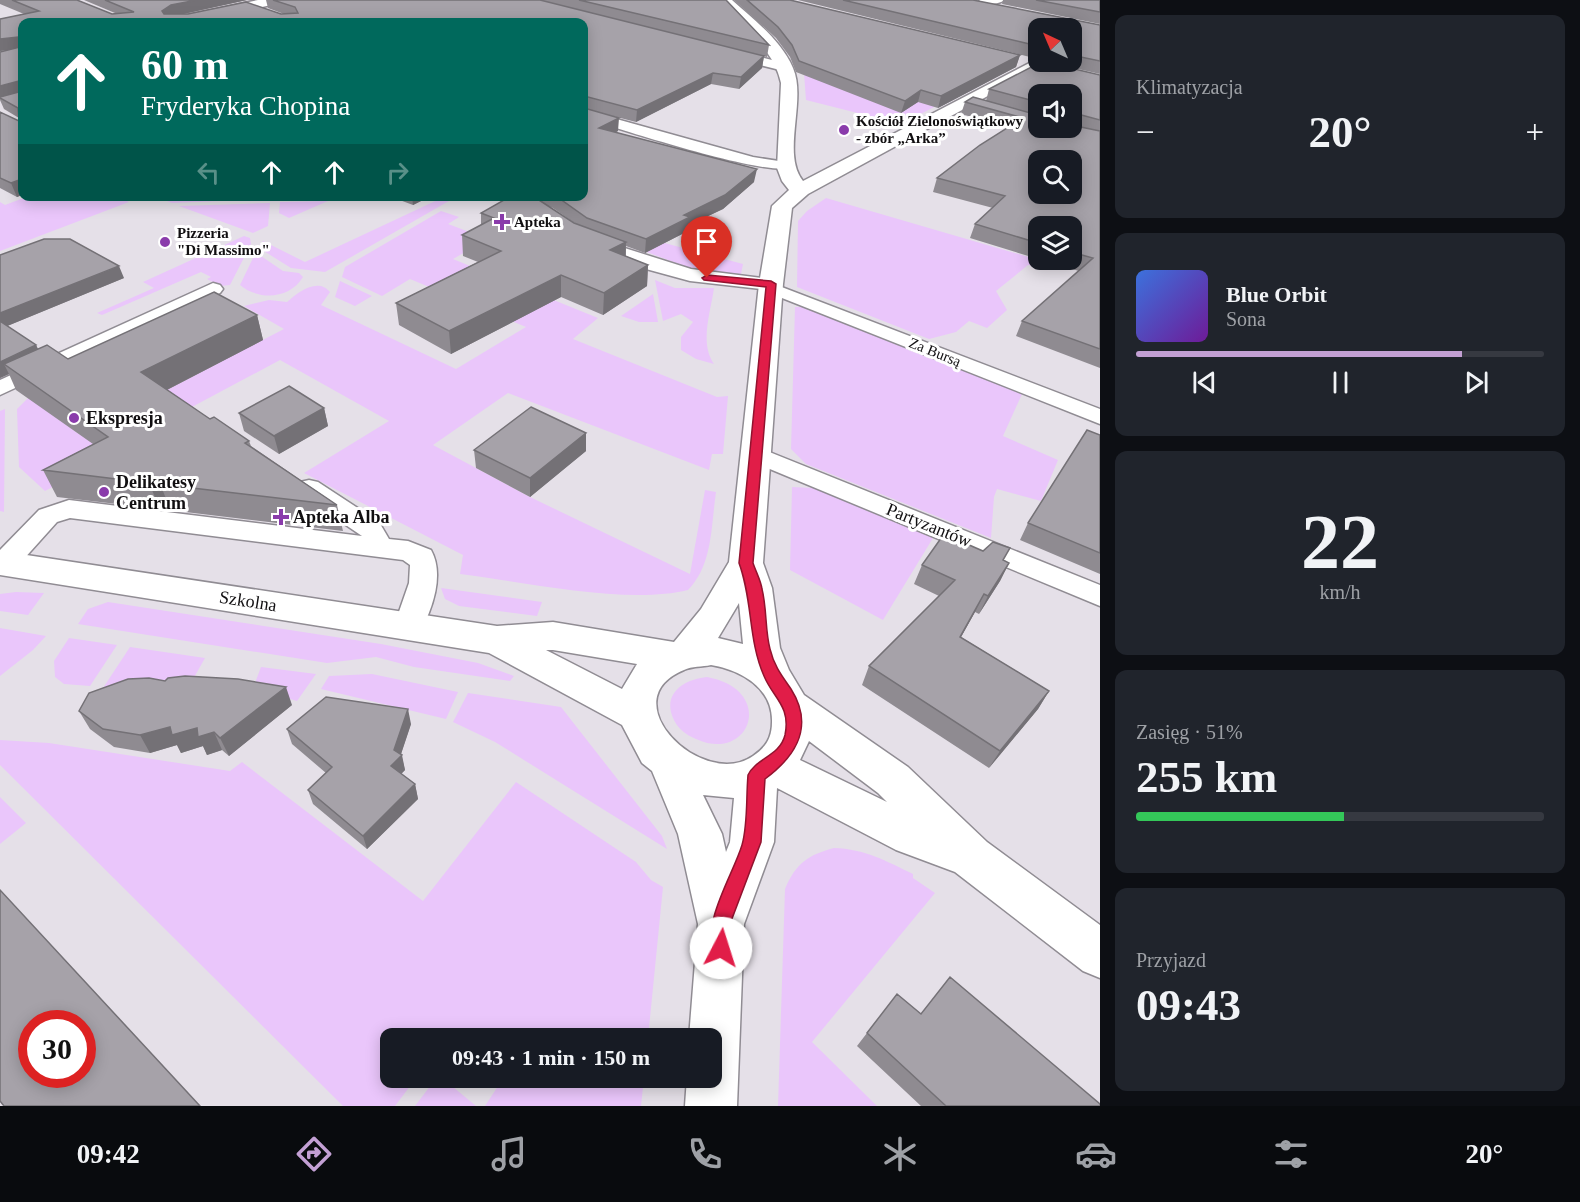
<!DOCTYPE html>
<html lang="pl">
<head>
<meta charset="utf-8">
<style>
	:root { --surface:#171b24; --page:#20242c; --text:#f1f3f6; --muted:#9ea1a6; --line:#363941; --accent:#c3a0d4 }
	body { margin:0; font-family:Georgia,serif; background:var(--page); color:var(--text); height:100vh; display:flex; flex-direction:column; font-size:22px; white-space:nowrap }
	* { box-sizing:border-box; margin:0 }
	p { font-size:20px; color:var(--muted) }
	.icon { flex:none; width:33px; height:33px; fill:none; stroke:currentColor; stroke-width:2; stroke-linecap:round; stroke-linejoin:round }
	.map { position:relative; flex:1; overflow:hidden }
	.drawer { display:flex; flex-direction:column; gap:15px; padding:15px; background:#0d0f14; width:480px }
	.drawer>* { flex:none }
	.guide { position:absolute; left:18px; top:18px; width:570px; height:183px; border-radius:12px; box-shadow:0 3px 15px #0003; background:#00695c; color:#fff; overflow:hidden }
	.needle { width:39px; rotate:316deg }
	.buttons { position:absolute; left:1028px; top:18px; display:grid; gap:12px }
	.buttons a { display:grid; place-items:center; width:54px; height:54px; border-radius:12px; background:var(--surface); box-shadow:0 3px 15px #0003; font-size:30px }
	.speed { position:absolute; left:18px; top:1010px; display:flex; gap:12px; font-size:30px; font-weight:700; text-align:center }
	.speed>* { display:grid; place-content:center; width:78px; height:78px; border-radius:50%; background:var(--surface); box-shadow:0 3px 15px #0003; line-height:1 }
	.speed .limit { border:9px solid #d22; background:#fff; color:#111 }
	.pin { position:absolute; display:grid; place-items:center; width:51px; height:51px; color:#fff; margin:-62px -26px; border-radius:50% 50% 50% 0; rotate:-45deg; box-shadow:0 0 6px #0007 }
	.pin .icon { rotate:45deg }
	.me { position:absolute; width:66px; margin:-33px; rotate:5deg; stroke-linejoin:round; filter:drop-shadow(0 0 4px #0008) }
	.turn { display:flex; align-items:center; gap:21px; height:126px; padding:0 24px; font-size:27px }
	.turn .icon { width:78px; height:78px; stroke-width:2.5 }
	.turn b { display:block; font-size:42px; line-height:51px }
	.lanes { display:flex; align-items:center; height:57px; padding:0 24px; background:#0003; justify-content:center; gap:30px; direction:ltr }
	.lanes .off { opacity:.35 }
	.big { font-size:45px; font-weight:700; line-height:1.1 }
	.drawer .card { flex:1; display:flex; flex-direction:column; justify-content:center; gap:9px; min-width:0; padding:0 21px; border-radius:12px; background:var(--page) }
	.drawer .dial { align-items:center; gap:0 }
	.dial b { font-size:78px; line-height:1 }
	.song { display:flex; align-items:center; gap:18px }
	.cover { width:72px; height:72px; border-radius:9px; background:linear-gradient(135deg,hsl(220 70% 55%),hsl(280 70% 35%)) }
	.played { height:6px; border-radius:3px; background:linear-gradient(90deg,var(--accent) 80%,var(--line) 80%) }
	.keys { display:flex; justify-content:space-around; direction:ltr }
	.heat { display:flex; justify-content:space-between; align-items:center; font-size:33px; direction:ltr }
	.charge { height:9px; border-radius:4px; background:linear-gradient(90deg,#34c759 51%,var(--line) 0) }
	.trip { position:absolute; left:380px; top:1028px; width:342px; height:60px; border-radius:12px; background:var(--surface); box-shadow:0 3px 15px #0003; font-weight:700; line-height:60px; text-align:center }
	.tab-bar { display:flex; height:96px; justify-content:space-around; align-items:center; background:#090b0e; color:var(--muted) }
	.tab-bar .icon { width:42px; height:42px }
	.tab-bar .current { color:var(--accent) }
	.tab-bar b { font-size:27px; color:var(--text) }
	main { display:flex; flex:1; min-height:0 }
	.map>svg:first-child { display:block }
	.green { fill:#eac6fb }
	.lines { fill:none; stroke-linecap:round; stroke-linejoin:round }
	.service-casing { stroke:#908c93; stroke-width:3 }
	.minor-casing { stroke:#908c93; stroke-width:3 }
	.service { fill:#fff; fill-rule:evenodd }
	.minor { fill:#fff; fill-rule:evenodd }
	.wall { fill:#8f8b91; fill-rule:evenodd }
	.shaded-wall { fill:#747176 }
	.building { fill:#a6a2a9; stroke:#747176; stroke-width:1.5; fill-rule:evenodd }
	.route { fill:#e11d48; stroke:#92132f; stroke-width:1.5 }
	.poi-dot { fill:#8a3bab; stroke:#fff; stroke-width:2 }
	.labels { text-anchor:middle; stroke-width:6; stroke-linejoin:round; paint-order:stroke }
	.far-poi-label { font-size:15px; font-weight:bold; fill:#110f11; stroke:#fff; text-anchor:start }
	.far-street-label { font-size:15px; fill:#110f11; stroke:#fff }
	.poi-label { font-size:18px; font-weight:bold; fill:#110f11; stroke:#fff; text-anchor:start }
	.street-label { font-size:18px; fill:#110f11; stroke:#fff }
</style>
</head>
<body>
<main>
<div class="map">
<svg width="1100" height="1106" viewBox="0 0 1100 1106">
	<rect width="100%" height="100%" fill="#e5e0e8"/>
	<path class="green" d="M804,73L942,103L901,124L806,100Z
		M29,196L119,197L129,202L0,251V202L5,205Z
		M178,196H268V197L267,199L172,203L167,201Z
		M446,196L456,197L325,272L291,268L259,248L263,241L305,262Z
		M826,198L1056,265L1053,268L1028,265L996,291L1007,310L987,328L969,321L956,332L929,339L797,287L798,221L807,211Z
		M328,201L289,218L279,213L280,202Z
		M270,203L268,226L253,233L179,206Z
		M441,211L459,217L448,224L488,239L453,259L598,318L573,339L717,397L728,396L723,454H712L709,470L508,393L433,445L530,497L690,574L705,490L716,492C711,525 713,565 688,590C627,605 525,582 460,574L463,555L304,473L389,421L280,360L59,478L62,482L45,491L19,467L17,409L29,397L80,435L284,329L244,306L269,300L287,302C298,292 318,277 330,292L321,305L456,369L526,327L410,279L382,296L342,277L345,267Z
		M601,235L657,241L743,264L741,274L695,270Z
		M244,236L250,238L251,244L230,285L220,286L207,279L211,277L201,272L102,315L97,313L154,288L143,282Z
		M261,256L283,271L299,273L303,277C290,299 259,301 240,285L253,258Z
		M655,280L675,288H714C711,311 699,343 714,364L696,359L681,350V337L693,322L681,314L663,321Z
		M340,281L372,296L355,306L335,297Z
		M653,294L658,322H639L621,316Z
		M795,307H802L1022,394L1003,436L1058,460L1041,501L997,489L994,497L991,538L806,464L791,449Z
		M5,409L4,512L0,511V411Z
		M792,487L813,488L933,538L883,620L790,570Z
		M441,588L542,602L537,616L459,606L445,599Z
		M16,592L44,593L28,615L0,611V594Z
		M108,602L381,644L478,663L514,676L510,681L414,667L376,657L327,663L78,624L88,609Z
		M0,628L46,636L33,650L0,676Z
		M69,638L117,645L90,686L64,684L55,677L54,661Z
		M130,647L205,658L192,681L157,680L103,688Z
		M261,667L316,674L297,701L253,688Z
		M372,674L458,692L446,719L321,689L329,676Z
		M707,677C777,690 750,764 696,739C686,735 677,728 673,718C662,692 686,679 707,677Z
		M468,693L561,707L662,836L667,849L495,742L453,722Z
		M0,740L49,743L230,771L242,762L423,901L516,782L636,862L651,880L663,887L648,1038H454L450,1035L447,1038H390V1077H417L395,1106H343L0,765Z
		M0,797L26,823L0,844Z
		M834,848C865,849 886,861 913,874V878L935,893L812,1042L877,1106H778L785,889C796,863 808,855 834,848Z
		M437,1077H441L476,1106H415Z
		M504,1077H644L641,1106H485Z"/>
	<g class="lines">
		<g class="service-casing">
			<path id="service" d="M979,0H1004C999,5 984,5 979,0Z
				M727,49L788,64L790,67L784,71L723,56L721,53Z
				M584,110L753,157L792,163L794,166C780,182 611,126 584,118Z
				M593,238L691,269L778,280L779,286L1100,409V424L782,298L763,293L761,289L690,281L646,269L587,247L584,243L587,239Z
				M213,283L220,285L223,289L220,293L0,395V380Z
				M757,447L1100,585V606L748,460L745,455L748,450Z
				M309,480L318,482L379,522L389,539L408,541L431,550C445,575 432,610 419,634L409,637L399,634L394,626L409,583L410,565L403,560L70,518L57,522L13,571L0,573V550L39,510L69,500L362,536L300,494L296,488L300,482Z"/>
		</g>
		<g class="minor-casing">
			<path id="minor" d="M258,0H283L276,4L191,22H167L174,18Z
				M717,0H732C754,20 781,40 793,68C807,100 781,154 803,181L1037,59L1038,62H1050L808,194L792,208L783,284L763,563L772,588L780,648L789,670L804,695L908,767L987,842L1100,925V978L1083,971L955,872L896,850L777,788L774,842L744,924L737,1106H685L687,1077H711V1038H689L698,924L678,834L652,771L642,763L622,725L489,653L0,575V551L497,626L553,622L674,642L701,609L729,562L759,284L772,206L789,190L782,181L777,168L781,83C773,45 740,29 717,0ZM739,603L743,644L718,638ZM546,650H553L637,664L622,689ZM711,665C741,670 773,688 772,722C772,738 766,747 753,756C702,791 610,700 684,670C692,666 702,667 711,665ZM809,741L878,793L887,802L800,760ZM703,795L734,798L730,842L726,852L722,834Z"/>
		</g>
		<use href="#service" class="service"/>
		<use href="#minor" class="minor"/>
	</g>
	<path class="wall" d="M0,0H77L112,14L115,13L84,0H247L184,14H284L268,8L266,0H726L769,45L767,57L686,37L764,56L762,68L739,89L711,84L636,122L601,113L618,131L616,132L754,182L723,209L689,225L688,231L645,253L626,246V256L648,265L647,286L603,315L561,297L451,354L399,325L396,303L478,262L463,256L462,235L481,225V213L538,199V196H584V22H22V195L17,197L0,188V112L19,121V118L4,109L0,100V52L6,50L0,51V19L24,14L0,4ZM548,206L553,208L576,224L574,223Z
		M734,0H790L1020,55L1016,67L938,108L918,102L901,113L796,72L790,57L776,38Z
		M798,0H973L1100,25V74L1048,62H1071V28H1038V56L1034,58Z
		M1003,0H1100V24L1002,4Z
		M1100,75V368L1016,336L1022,321L1079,271L1041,260H1071V226H1038V259L970,238L975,224L993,208L933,192L937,178L1008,127L961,114L965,102L986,101L989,89ZM1038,94H1071V128H1038Z
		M389,196H431L413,205Z
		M0,255L124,278L7,326L36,345L38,349L68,359L257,315L263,340L167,390L210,419L249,441L251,446L337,505L343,531L177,511L168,504L160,509L57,497L43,470L93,444L16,390L9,374L0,378Z
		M324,408L328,426L279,454L244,431L239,413Z
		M586,433V451L530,497L476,468L474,450Z
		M1100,435V574L1020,540L1028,523Z
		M1004,560L1009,563L1000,581L979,614L975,612L961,637L1049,691L1038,709L989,768L862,685L869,666L939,596L914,584L922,565Z
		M292,705L229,756L222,750L207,755L203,746L181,753L177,745L150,753L114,747L90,729L79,711Z
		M411,724L401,754L405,770L401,774L415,784L418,799L367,849L313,804L308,790L326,773L292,744L287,729Z
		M920,1014L1100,1106H921L857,1046L867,1033Z"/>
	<path class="shaded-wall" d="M197,0H247L174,16L165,22L162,11L171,5Z
		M18,37L22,48L0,51V39Z
		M1038,46V56L1034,58Z
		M1020,55L1016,67L938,108L941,96Z
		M764,56L762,68L739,89L741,77Z
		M713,73L711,84L636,122L637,110Z
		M19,81L22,91L0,98V86Z
		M921,90L918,102L901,113L905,101Z
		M619,118L618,131L599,141V128Z
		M757,169L754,182L723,209L689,225L688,231L645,253L646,239Z
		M22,179V195L17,197L11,183Z
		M412,196H431L413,205Z
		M626,242L625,264L610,250Z
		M648,265L647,286L603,315L604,293Z
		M119,266L124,278L0,329V313Z
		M561,275V297L451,354L449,331Z
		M257,315L263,340L151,398L141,372Z
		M36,345L42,358L4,364L9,374L0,378V362Z
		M324,408L328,426L279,454L274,436Z
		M586,433V451L530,497V478Z
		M158,478L168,504L160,509L149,483Z
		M1009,563L1000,581L979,614L988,596Z
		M984,594L975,612L951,655L960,637Z
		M286,687L292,705L229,756L220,738Z
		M1049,691L1038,709L989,768L1000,751Z
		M408,709L411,724L400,757L402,755L405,770L394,781L391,766L394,750Z
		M170,727L197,728L214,732L222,750L207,755L203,746L181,753L177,745L150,753L140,735Z
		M415,784L418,799L367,849L363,836Z"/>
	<path class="building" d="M12,0H77L112,14L134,12L105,0H197L171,5L162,11L164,14H188L246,2L281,14L298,13L295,7L273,0H540L764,56L741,77L713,73L637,110L584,96V22H22V179L11,183L0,178V112L19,121L18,108L0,98V97L19,92V81L0,86V52L20,47L18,37L0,39V19L39,11Z
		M579,0H726L769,45Z
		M747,0H790L1020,55L941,96L921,90L905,101L799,61L792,45L778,27Z
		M843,0H973L1100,25V61L1071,55V28H1038V46Z
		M1036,0H1100V12Z
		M1041,62H1045L1100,75V120L1074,113H1071V94H1038V102L989,89Z
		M973,97L1038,115V128H1071V125L1100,131V349L1022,321L1093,258L1071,252V226H1038V243L975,224L1005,196L937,178L980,145L1023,118L965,102ZM1038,160H1071V194H1038Z
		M584,105V108L619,118L599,128L757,169L725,195L684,215L690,217L646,239L587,218L556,196H584Z
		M511,196H532L539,200L574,223L626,242L610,250L648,265L604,293L561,275L449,331L396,303L501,251L462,235L494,218L481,213Z
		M44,239H70L119,266L0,313V255Z
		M214,292L257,315L141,372L210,419L214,417L249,441L245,443L337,505L167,485L158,478L149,483L43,470L108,437L4,364L47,345L68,359Z
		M0,321L36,345L0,362Z
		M289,386L324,408L274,436L239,413Z
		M531,407L586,433L530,478L474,450Z
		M1087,430L1100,435V553L1028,523Z
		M944,534L983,551L993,542L1010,548L1003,560L1009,563L988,596L984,594L960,637L1049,691L1000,751L869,666L955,580L922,565Z
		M185,676L238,679L286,687L220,738L214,732L198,737L197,728L172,735L170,727L140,735L103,729L79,711L89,693L128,679L149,678L165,681L168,678Z
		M326,697L408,709L394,750L402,755L391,766L415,784L363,836L308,790L332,767L287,729Z
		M0,890L200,1106H4L0,1101ZM32,1023H82V1074H32Z
		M950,977L1100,1104V1106H946L867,1033L897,994L921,1014Z"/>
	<path class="route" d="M707,275L771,281L776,284L753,563C756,572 761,581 762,589C767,609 765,630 770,649C774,666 782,676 791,689C815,727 796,756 765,779L761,842L730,924V948L728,954L721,957L714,954C701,923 733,875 742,845C748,824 746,797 748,775C756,758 780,756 785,735C791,706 773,698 764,676C748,640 753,601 739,563L766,287L704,280L702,278Z"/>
	<g class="poi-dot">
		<circle cx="844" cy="130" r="6"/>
		<path d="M499 213h6v6h6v6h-6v6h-6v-6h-6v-6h6z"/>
		<circle cx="165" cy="242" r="6"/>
		<circle cx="74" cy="418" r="6"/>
		<circle cx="104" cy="492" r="6"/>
		<path d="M278 508h6v6h6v6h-6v6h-6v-6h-6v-6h6z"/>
	</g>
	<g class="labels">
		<g class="far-poi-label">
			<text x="856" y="126">Kościół Zielonoświątkowy<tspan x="856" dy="17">- zbór „Arka”</tspan></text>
			<text x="514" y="227">Apteka</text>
			<text x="177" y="238">Pizzeria<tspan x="177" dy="17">"Di Massimo"</tspan></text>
		</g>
		<g class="far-street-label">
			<text transform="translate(935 352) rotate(22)" y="5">Za Bursą</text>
		</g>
		<g class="poi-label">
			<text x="86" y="424">Ekspresja</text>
			<text x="116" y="488">Delikatesy<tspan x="116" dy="21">Centrum</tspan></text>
			<text x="293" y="523">Apteka Alba</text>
		</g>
		<g class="street-label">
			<text transform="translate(929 525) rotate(22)" y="6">Partyzantów</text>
			<text transform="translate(248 601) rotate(9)" y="6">Szkolna</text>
		</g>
	</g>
</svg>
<div class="buttons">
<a><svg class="needle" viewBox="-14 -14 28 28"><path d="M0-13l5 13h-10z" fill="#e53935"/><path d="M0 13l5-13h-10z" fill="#9ea1a6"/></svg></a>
<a><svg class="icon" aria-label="sound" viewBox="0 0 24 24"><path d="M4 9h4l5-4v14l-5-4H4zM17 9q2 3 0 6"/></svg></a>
<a><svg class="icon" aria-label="search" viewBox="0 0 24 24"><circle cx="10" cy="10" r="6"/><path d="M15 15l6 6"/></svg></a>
<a><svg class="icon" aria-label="layers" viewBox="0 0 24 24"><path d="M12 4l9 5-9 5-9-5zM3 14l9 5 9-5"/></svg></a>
</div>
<div class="speed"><div class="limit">30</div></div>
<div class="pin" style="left:707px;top:278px;background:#d93025"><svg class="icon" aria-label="arrive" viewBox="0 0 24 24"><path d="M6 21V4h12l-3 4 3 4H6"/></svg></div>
<svg class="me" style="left:721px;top:948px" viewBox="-20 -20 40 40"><circle r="19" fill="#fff"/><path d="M0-13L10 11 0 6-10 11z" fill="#e11d48"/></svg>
<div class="trip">09:43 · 1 min · 150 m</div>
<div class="guide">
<div class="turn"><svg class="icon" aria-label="ahead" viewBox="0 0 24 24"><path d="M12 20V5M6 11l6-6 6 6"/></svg><div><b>60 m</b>Fryderyka Chopina</div></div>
<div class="lanes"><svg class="icon off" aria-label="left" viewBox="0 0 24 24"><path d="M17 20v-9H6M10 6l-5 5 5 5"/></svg><svg class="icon" aria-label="ahead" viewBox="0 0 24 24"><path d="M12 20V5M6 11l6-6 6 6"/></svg><svg class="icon" aria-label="ahead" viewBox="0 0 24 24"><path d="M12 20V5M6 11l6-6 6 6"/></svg><svg class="icon off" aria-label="right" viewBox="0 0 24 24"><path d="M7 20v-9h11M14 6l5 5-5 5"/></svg></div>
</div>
</div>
<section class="drawer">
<div class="card"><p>Klimatyzacja</p>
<div class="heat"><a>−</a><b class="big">20°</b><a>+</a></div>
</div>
<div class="card">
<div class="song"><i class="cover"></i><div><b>Blue Orbit</b><p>Sona</p></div></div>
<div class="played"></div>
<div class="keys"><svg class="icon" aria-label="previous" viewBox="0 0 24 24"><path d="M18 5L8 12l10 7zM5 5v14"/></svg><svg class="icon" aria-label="pause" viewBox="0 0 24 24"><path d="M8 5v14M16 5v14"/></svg><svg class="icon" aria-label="next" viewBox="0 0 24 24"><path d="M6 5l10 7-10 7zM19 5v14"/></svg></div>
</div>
<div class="card dial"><b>22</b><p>km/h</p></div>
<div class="card"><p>Zasięg · 51%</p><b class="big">255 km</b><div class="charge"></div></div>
<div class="card"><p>Przyjazd</p><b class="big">09:43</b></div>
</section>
</main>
<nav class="tab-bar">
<b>09:42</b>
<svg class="icon current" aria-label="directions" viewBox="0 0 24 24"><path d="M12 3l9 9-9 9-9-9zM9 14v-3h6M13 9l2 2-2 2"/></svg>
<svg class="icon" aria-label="music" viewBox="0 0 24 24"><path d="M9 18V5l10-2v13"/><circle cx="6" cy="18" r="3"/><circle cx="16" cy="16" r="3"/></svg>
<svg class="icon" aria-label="phone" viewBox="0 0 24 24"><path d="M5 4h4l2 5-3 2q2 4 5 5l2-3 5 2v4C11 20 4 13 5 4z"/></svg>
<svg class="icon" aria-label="climate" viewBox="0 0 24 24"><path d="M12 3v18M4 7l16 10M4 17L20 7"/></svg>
<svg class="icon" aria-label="car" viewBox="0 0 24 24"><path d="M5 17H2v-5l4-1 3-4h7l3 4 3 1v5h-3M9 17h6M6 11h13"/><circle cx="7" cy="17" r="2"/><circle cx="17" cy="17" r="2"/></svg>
<svg class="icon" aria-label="filters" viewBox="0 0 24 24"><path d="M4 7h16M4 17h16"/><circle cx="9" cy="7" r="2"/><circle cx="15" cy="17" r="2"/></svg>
<b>20°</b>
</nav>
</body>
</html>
